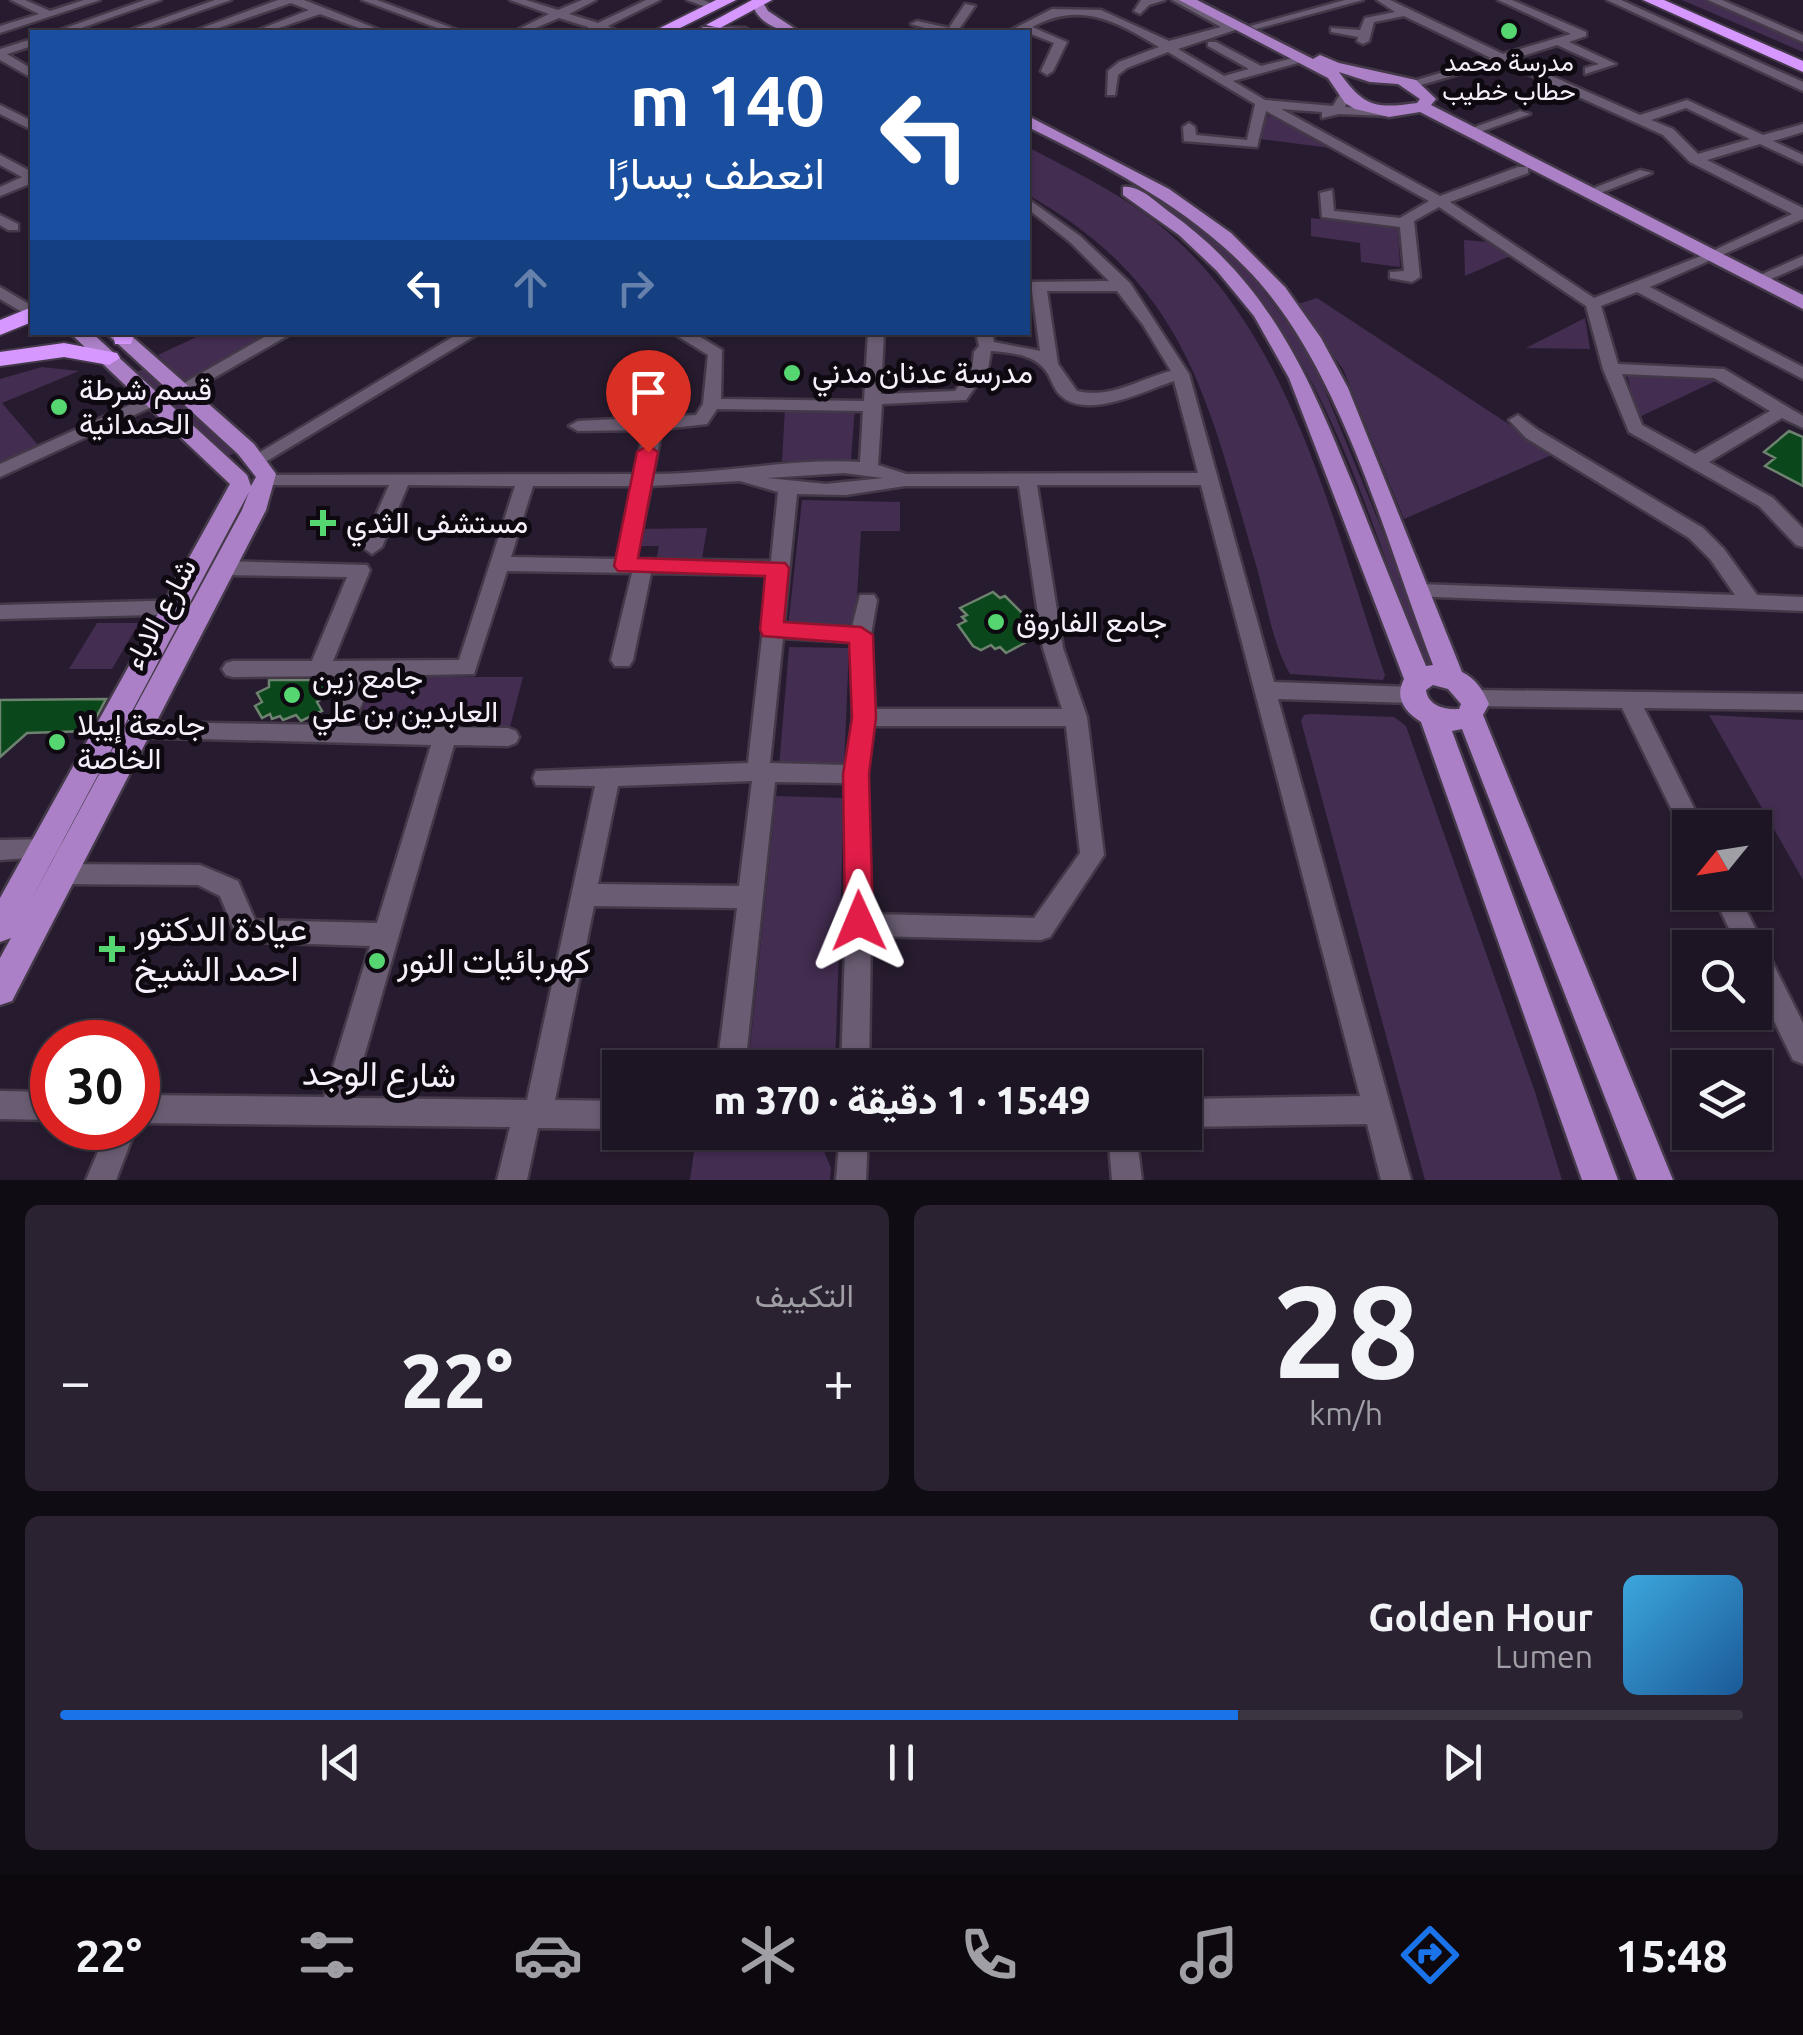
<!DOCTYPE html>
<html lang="ar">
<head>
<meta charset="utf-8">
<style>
	:root { --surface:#1d1523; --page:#2a2230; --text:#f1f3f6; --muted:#a09fa6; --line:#3b3441; --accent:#1a73e8 }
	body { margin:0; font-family:Ubuntu,Vazirmatn,sans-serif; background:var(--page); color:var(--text); direction:rtl; height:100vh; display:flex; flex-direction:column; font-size:38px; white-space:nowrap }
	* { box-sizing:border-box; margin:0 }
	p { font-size:32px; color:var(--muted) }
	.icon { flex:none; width:55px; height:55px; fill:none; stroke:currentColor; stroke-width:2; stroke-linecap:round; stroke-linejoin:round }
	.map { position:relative; height:1180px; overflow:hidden; direction:ltr }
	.sheet { display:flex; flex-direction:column; gap:25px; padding:25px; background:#100c13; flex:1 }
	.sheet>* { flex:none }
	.banner { position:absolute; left:30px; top:30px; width:1000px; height:305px; border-radius:0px; box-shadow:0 2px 8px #0004,0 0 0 2px var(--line); direction:rtl; background:#1a4fa0; color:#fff; overflow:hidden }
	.needle { width:65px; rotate:240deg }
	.fabs { position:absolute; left:1672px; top:810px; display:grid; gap:20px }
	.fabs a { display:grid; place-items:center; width:100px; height:100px; border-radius:0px; background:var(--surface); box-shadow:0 2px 8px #0004,0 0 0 2px var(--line); font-size:50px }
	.speed { position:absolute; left:30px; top:1020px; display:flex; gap:20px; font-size:50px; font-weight:700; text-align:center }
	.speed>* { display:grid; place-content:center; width:130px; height:130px; border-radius:50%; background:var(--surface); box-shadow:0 2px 8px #0004,0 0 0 2px var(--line); line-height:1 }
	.speed .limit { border:15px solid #d22; background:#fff; color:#111 }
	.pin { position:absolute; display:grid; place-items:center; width:85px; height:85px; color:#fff; margin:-102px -42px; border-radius:50% 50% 50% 0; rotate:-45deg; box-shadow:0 0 10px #0007 }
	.pin .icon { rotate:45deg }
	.me { position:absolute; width:110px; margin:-55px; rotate:359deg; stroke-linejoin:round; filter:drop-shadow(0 0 8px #0008) }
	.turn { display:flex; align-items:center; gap:35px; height:210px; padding:0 40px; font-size:45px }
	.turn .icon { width:130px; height:130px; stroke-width:2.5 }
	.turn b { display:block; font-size:70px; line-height:85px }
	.lanes { display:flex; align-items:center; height:95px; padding:0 40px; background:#0003; justify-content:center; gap:50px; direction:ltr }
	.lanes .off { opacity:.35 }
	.big { font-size:75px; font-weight:800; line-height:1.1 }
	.sheet .card { flex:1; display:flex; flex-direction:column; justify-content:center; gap:15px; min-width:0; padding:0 35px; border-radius:15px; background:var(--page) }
	.sheet .dial { align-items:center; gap:0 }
	.dial b { font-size:130px; line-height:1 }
	.song { display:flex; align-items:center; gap:30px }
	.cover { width:120px; height:120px; border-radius:15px; background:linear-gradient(135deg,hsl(200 70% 55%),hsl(210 70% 35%)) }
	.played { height:10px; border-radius:5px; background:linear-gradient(90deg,var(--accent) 70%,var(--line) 70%) }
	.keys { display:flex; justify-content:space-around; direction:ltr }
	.heat { display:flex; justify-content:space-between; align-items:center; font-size:55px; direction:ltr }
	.sheet .tiles { flex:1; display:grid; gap:25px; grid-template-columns:1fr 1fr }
	.card:last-child { grid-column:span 2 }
	.trip { position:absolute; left:602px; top:1050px; width:600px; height:100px; border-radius:0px; background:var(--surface); box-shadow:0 2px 8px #0004,0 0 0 2px var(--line); font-weight:800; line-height:100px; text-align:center; direction:rtl }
	.menu { display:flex; height:160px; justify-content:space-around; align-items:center; background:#0c080e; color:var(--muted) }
	.menu .icon { width:70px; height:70px }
	.menu .current { color:var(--accent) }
	.menu b { font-size:45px; color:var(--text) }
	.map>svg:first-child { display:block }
	.green { fill:#432d51 }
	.building { fill:#0a481c; stroke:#6d826f; stroke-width:2.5 }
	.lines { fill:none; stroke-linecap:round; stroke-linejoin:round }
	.minor-casing { stroke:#433948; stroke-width:5 }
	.major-casing { stroke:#433948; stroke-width:5 }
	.highway-casing { stroke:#433948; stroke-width:4 }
	.minor { fill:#6a5d73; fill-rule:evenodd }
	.major { fill:#ab80c6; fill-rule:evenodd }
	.highway { fill:#d698fe; fill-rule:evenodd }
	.route { fill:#e11d48; stroke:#92132f; stroke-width:2.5 }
	.poi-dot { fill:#56d671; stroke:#0e0911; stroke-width:4 }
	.labels { text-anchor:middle; stroke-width:10; stroke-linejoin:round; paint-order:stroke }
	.far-poi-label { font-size:25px; fill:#f6effb; stroke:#0e0911 }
	.poi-label { font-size:30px; fill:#f6effb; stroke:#0e0911; text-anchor:start }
	.street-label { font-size:30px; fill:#f6effb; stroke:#0e0911 }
	.near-poi-label { font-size:35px; fill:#f6effb; stroke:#0e0911; text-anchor:start }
	.near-street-label { font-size:35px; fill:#f6effb; stroke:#0e0911 }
</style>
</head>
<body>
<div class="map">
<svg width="1803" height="1180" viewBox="0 0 1803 1180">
	<rect width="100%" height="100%" fill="#271c2f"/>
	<path class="green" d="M1682,0H1707L1803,41V52Z
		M1262,115L1277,118L1338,149L1260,139Z
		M1028,147C1066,167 1105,186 1141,211C1288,315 1329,514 1385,675L1383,680L1290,674C1272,643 1266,599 1256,565C1208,402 1188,285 1028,195Z
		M1099,160L1164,198L1220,241L1250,273L1310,354L1439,669H1425C1348,463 1306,270 1092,162Z
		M1311,218L1398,228L1400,267L1361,262L1360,243L1311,236Z
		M1464,240L1490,242L1510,256L1465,276Z
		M1317,298L1554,454L1404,519L1343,369L1295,305Z
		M1585,318L1590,349L1526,348Z
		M205,333H279L186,383L158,355Z
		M42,367L79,371L2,403L38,445L0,462V379Z
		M145,368L237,452L228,456L137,372Z
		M1627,374L1720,379L1637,418Z
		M785,408H855L851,460L782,461Z
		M802,500L900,502V531H861L855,628L788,627Z
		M707,528L702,559L656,561L659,546H629L633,529Z
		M97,623H139L112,669H69Z
		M789,647L849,648L844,767H779Z
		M375,677H523L509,731H355Z
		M1312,714L1394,717L1406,726L1535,1092L1562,1180H1425L1301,721L1304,715Z
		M1709,715L1803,720V880Z
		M776,796L844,798L835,1067H748Z
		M695,1145L823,1149L831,1168L830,1180H690Z"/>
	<path class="building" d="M1789,431L1803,437V486L1765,466L1775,458L1764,452Z
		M993,592L1000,598L1005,596L1030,621L1027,628L1031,632L1025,635L1030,640L1006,653L1000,647L995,649L991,645L981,650L973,646L958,625L966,621L962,617L967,615L960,608Z
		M269,680H336L340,687L317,702L322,711L301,721L296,715L283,720L280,716L272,719L270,714L262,718L255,706L262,702L257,693L269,687Z
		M106,699L89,731L27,733L0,757V700Z"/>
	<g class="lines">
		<g class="minor-casing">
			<path id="minor" d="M11,0H25L50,11L84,0H100L0,33V26L39,14Z
				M145,0H161L70,32H54Z
				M215,0H231L140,32H124Z
				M278,0H304L385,32H370L320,14L267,32H253L309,10L291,3L207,32H191Z
				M362,0H377L463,32H448Z
				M510,0H526L558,10L582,0H596L569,14L598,23L646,0H660L608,26L619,32H588V27L559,18L526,32H513L549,14Z
				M687,0H703L720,7L714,10Z
				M1141,0H1165L1149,5L1140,14L1134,11Z
				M1172,0H1185L1235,26V30L1178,49L1224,76L1249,69L1208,46V42H1216L1261,66L1305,55V61L1233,81L1265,100L1333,106L1342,91L1346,90L1352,94L1345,107L1393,109V115L1389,116L1339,114L1322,118V112L1281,109L1440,196L1518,167H1528V173L1450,202L1594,298L1706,254L1792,214L1690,162L1663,135L1501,62L1410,88V82L1491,58L1404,16L1374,22L1369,41L1363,44L1357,41L1358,37L1331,32V28L1360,30L1365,18L1395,12L1377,0H1390L1503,54L1571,34L1498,0H1512L1586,32V36L1569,42L1616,64L1585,74V68L1599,64L1557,45L1513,59L1640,115L1687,100L1763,135L1803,124V132L1773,141L1803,155V164L1760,144L1707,160L1803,208V219L1650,287L1803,367V379L1637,292L1601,306L1618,364L1724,369L1803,416V428L1782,418L1709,462L1773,498L1803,528V547L1796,545L1759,506L1629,432L1603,369L1586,306L1439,207L1414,221L1420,277L1412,282L1390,278V272L1404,271L1400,227L1322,217L1320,193L1332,190L1334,211L1400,218L1429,201L1266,111L1257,147L1184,141L1183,127L1189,123L1195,127L1196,135L1247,140L1255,104L1168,52L1127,68L1118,75L1115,95H1107L1108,71L1119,62L1159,47C1115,21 1081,1 1032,27L1067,42L1053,71L1047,75L1041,71L1054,43L1023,31L1007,32L1052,9L1101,10L1169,41L1221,27ZM1686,108L1750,139L1698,154L1673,129L1651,120ZM1622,374L1714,378L1770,411L1695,454L1642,425Z
				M1345,0H1363L1256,29L1250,26Z
				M1607,0H1621L1803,82V91Z
				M1708,0H1722L1803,35V42Z
				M965,4L975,6L957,32H939L911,24L917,21L949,28Z
				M32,39V46L7,54L32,69V78L0,60V49Z
				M0,105L32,121V130L0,114Z
				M1520,111L1530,114L1472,135L1461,132Z
				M0,155L32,172V183L0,196V187L22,177L0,165Z
				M1640,170L1652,173L1593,196L1581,193Z
				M1028,199L1080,236L1130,283L1189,374L1274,682L1412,687L1420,689L1423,695L1420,701L1412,703L1278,699L1411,1180H1381L1367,1124L1185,1127V1099L1360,1096L1201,485H1037L1063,648L1087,717L1104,855L1050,937L1041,940L871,936L869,1068H841L846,921L845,783L775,782L745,1068H717L737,908L594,906L555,1100L620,1101V1129L538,1128L527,1180H497L510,1127L138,1123V1095L324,1097L370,946L251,942L236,935L220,896L198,885L59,884L50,881L47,874L50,867L59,864L200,865L238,881L255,920L377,923L431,745L127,737L124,731L127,725L135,722L331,725L351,676L233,677L226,675L222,669L226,663L233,661H312L347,577L222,575L212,568L222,561L367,565L370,570L333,661L459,660L515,486L408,485L382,547L372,554L362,547L389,485H266L260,483L257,479L260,475L635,474L644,430L578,431L569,426L578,421L696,415L703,404L708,355L671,332H692L722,350L721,399L864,401L868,332H884L881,394L955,391L972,369L974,352L979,346L976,332H992L994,342L1040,351L1032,291L1028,290V282L1109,281L1070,242L1028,209ZM1047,291H1117L1143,325L1171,371C1139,379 1111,399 1077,391L1058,364ZM991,351C1012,353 1036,354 1048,374C1052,381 1054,389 1060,395C1087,421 1146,390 1174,381L1198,473L906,474L878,465L882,404L966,400L988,369ZM717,409L863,411L860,462C791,458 722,474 653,474L662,429L707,424ZM844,473L883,478L826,484L767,478ZM740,481L778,492L771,561L636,559L651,486ZM533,486H632L617,559L511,557ZM905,486H1019L1043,648L1062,709H875L871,635L877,600L874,595H860L852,627L784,623L797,494L846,495ZM507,571L632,573L611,660L615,666H629L633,660L651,573L769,575L748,763L536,771L533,778L536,785L595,786L527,1100L352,1098L454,745L508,746L516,743L519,737L516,731L508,728L353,726L373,676L474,674ZM783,638L851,642L853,718L846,765L770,763ZM874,726H1066L1080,853L1034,918L871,914L867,774ZM752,781L739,886L598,884L618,786Z
				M0,215L18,224V230H8L0,225Z
				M1803,256V265L1762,283L1757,285L1749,280Z
				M0,287L32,306V318L0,299Z
				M273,332H294L186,394H174L172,390Z
				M461,332H481L262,464H250L247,460Z
				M154,394L163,399L160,403L0,477V464Z
				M1518,415L1538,430L1703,528L1724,549L1757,595L1803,597V611L1411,596L1408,591L1418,584L1735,595L1710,559L1689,538L1526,438L1509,420Z
				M188,600L198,607L188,614L0,619V605Z
				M1473,690L1803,694V710L1644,708L1704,828H1690V837L1684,835L1622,708L1473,706L1465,704L1462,698L1465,692Z
				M53,839L61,842L65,849L61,856L0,860V840Z
				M1712,892H1737L1803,1023V1064L1793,1060L1755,982V948H1738Z
				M0,1091L52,1092V1120L0,1119Z
				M108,1128H136L116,1180H86Z
				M840,1132H868L866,1180H836Z
				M1108,1132H1136L1142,1180H1112Z"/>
		</g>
		<g class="major-casing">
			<path id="major" d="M1179,0H1197L1313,59L1320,55L1339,63L1416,80L1436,99L1431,105L1803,295V309L1420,112L1389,117L1355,109L1345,103L1328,78ZM1339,72L1370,82L1398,84L1420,99L1417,103C1375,109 1364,107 1339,72Z
				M752,1H762L768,11L800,32C780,33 755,22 752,1Z
				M703,27L745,28L752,32H697Z
				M1028,116L1169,189L1231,233L1285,287L1321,338L1348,388L1462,672C1476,679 1483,690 1489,704L1483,715L1673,1180H1637L1462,729L1452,731L1618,1180H1582L1421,722C1405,712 1394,698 1404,679L1289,378L1254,316L1217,271L1179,235L1123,195V187C1139,185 1155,201 1168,211C1271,284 1309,377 1355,490C1378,549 1402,608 1426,666L1433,665C1385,540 1340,362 1245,267C1184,205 1105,165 1028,127ZM1433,685L1448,689L1461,704L1459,709C1445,710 1428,706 1426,690Z
				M69,332H91L247,475L251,486L256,477L238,454L105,332H127L254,444L276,474L266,510L12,1001L0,1005V958L11,938L0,942V898L230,484ZM249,492L242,510L29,904Z"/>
		</g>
		<g class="highway-casing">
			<path id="highway" d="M716,0H736L672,32H652Z
				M752,0H772L720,28L706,25Z
				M1643,0H1664L1803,61V72Z
				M32,307V322L0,335V320Z
				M113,332H135L131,344H115Z
				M64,343L117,353L120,358L109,365L64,357L0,366V352Z"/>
		</g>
		<use href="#minor" class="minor"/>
		<use href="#major" class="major"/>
		<use href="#highway" class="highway"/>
	</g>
	<path class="route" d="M648,445L658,452L638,558L785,563L789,568L784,622L861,627L873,635L876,718L869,774L873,921L869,930L859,934L849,930L845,921L843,774L852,718L849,643L763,636L760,630L765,576L618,571L614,566L637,452Z"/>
	<g class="poi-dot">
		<circle cx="1509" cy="31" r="10"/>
		<circle cx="792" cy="373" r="10"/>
		<circle cx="59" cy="407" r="10"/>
		<path d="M318 508h10v10h10v10h-10v10h-10v-10h-10v-10h10z"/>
		<circle cx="996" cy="622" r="10"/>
		<circle cx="292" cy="695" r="10"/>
		<circle cx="57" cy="742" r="10"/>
		<path d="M107 934h10v10h10v10h-10v10h-10v-10h-10v-10h10z"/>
		<circle cx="377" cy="961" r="10"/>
	</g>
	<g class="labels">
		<g class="far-poi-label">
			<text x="1509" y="71">مدرسة محمد<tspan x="1509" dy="29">حطاب خطيب</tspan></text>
		</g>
		<g class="poi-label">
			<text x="812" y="383">مدرسة عدنان مدني</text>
			<text x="79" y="400">قسم شرطة<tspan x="79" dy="34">الحمدانية</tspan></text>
			<text x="346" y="533">مستشفى الثدي</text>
			<text x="1016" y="632">جامع الفاروق</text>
			<text x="312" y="688">جامع زين<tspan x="312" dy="34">العابدين بن علي</tspan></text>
			<text x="77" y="735">جامعة إيبلا<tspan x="77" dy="34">الخاصة</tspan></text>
		</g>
		<g class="street-label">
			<text transform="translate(160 614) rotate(-62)" y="10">شارع الاباء</text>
		</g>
		<g class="near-poi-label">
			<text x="134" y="941">عيادة الدكتور<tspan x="134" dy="40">احمد الشيخ</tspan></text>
			<text x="397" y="973">كهربائيات النور</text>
		</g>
		<g class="near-street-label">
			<text transform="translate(379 1074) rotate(1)" y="12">شارع الوجد</text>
		</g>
	</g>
</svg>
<div class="fabs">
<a><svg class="needle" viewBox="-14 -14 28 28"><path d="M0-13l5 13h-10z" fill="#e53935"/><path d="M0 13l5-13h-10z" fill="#a09fa6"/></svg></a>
<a><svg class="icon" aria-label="search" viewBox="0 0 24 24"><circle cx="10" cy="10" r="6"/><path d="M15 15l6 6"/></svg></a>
<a><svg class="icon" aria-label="layers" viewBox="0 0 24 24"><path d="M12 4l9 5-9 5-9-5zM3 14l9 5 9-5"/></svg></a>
</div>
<div class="speed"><div class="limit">30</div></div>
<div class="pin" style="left:648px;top:452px;background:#d93025"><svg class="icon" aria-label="arrive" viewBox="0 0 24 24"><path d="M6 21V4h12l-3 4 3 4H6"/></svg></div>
<svg class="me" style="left:859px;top:921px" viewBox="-20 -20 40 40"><path d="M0-17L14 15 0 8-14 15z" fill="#e11d48" stroke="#fff" stroke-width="4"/></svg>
<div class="trip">15:49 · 1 دقيقة · 370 m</div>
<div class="banner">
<div class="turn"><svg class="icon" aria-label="left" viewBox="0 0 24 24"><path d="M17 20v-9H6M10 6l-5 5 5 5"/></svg><div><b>140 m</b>انعطف يسارًا</div></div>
<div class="lanes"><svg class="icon" aria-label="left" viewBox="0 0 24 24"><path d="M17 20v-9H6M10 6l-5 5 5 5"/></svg><svg class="icon off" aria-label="ahead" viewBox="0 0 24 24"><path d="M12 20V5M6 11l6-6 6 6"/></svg><svg class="icon off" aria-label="right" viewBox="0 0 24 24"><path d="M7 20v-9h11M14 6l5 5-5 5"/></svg></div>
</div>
</div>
<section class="sheet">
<div class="tiles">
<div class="card dial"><b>28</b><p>km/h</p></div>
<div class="card"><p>التكييف</p>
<div class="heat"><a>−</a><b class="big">22°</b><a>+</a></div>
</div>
<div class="card">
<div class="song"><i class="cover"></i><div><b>Golden Hour</b><p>Lumen</p></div></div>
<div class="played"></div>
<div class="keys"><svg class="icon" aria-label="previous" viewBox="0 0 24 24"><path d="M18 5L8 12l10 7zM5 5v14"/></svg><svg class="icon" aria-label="pause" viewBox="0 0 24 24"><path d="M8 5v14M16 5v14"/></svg><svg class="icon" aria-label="next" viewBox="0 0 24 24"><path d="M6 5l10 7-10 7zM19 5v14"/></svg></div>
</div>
</div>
</section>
<nav class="menu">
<b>15:48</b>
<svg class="icon current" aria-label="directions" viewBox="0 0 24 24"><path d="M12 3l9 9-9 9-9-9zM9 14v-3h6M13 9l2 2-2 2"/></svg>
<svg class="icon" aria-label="music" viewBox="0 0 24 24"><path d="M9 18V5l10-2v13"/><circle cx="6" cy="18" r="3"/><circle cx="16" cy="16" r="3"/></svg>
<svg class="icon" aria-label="phone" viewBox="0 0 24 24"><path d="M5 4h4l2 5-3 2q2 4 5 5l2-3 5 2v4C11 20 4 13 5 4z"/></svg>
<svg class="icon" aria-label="climate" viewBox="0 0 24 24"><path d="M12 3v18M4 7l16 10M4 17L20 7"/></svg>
<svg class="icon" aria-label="car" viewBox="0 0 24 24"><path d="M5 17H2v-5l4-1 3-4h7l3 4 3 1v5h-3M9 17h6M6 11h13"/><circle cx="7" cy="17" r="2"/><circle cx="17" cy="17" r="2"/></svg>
<svg class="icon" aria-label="filters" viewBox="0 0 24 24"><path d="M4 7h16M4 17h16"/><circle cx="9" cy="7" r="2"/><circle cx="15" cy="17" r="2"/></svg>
<b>22°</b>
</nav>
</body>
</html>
